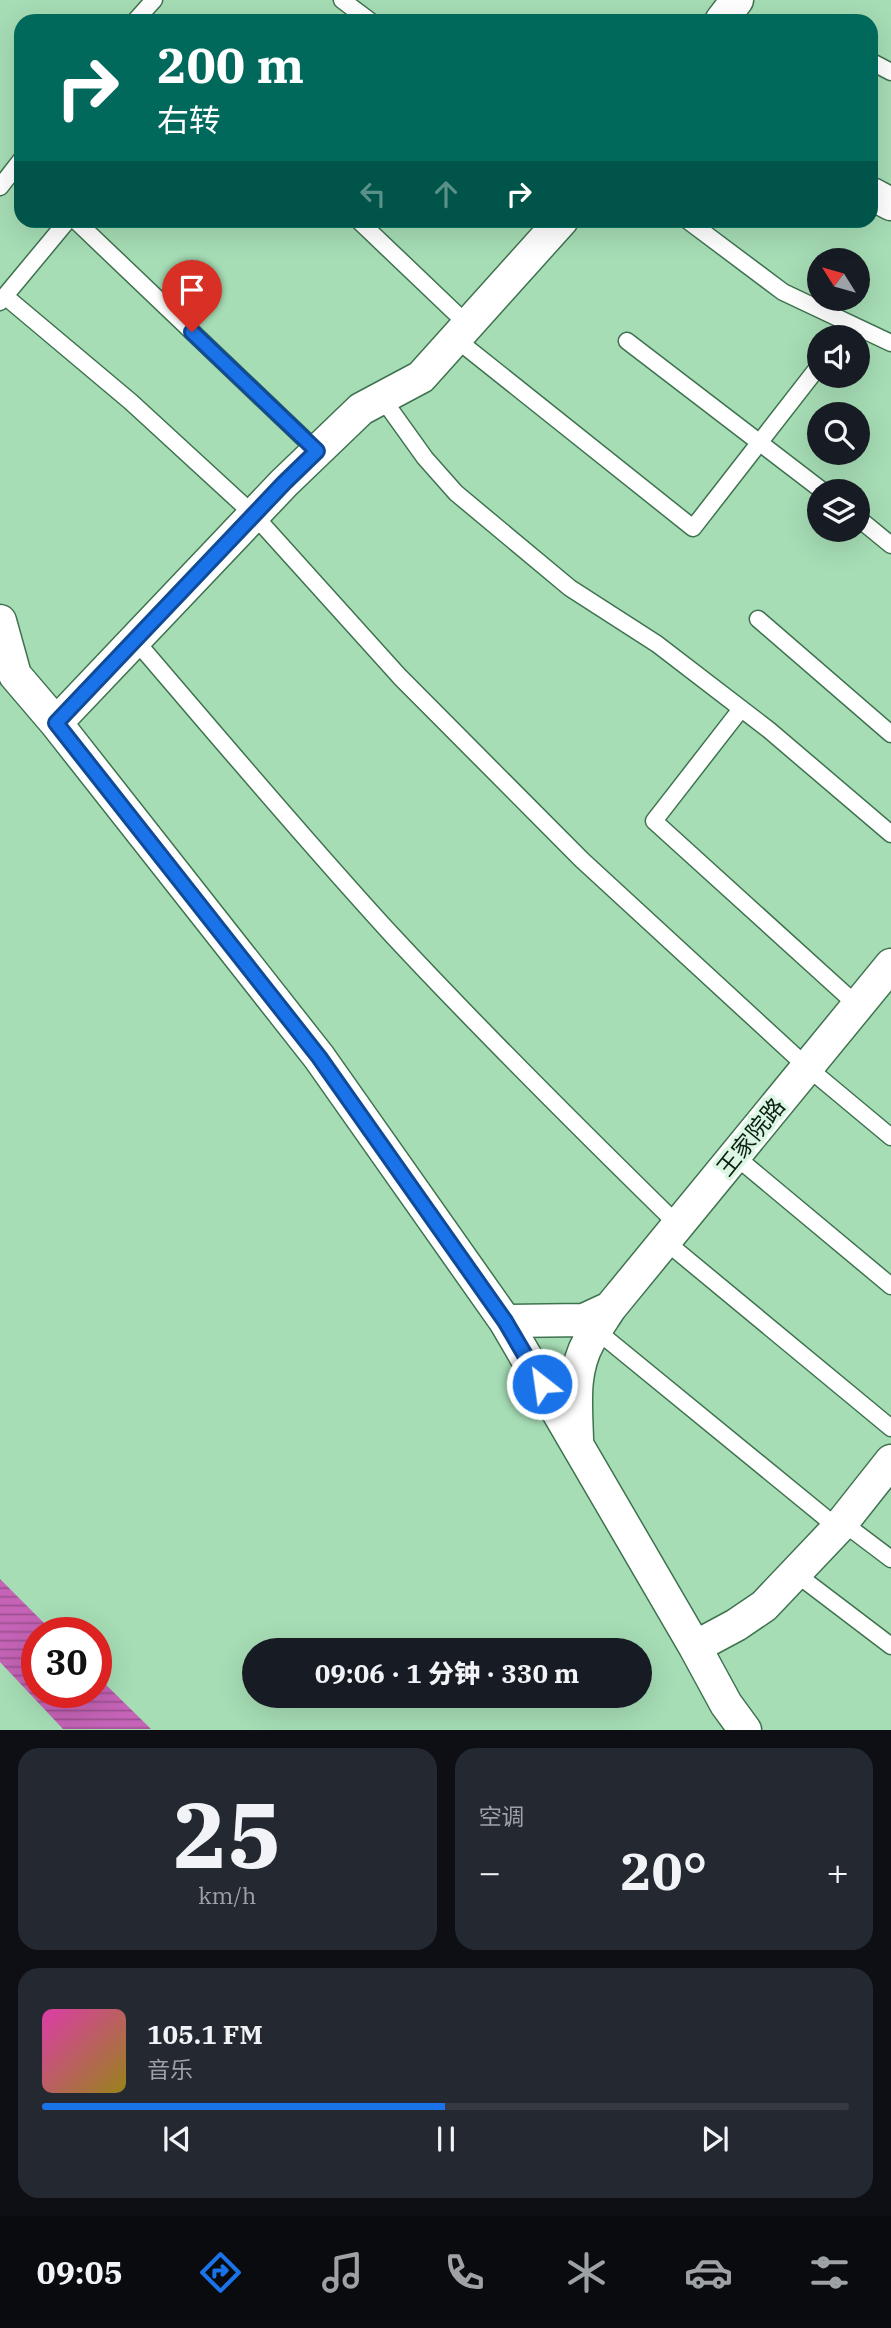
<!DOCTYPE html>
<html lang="zh">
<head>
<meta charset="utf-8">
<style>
	:root { --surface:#171b24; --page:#242831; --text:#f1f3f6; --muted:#9ea1a6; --line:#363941; --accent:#1a73e8 }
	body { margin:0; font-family:"IBM Plex Serif","Noto Sans SC",serif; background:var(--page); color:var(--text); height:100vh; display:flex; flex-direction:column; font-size:26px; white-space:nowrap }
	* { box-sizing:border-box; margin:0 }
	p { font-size:23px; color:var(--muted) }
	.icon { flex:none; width:38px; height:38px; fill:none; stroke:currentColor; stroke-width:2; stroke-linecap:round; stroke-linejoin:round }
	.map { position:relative; height:1730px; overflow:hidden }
	.sheet { display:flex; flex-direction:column; gap:18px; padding:18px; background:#0d0f14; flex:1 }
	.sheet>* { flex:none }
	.hud { position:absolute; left:14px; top:14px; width:864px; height:214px; border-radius:21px; box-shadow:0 7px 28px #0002; background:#00695c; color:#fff; overflow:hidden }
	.needle { width:46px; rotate:307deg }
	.controls { position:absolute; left:807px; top:248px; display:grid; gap:14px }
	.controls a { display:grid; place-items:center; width:63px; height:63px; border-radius:50%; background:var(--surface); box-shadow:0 7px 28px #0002; font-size:35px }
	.speed { position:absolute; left:21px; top:1617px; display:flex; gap:14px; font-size:35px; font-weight:700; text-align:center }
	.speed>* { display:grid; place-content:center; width:91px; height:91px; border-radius:50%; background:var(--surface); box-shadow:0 7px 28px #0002; line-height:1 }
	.speed .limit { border:10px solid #d22; background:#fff; color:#111 }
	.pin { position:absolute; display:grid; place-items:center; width:60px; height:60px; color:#fff; margin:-72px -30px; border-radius:50% 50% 50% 0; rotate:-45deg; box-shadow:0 0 7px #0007 }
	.pin .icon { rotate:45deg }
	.me { position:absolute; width:77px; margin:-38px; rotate:330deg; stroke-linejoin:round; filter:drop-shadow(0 0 5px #0008) }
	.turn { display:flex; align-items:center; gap:24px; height:147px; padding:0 28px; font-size:32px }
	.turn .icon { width:91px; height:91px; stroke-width:2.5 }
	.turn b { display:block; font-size:49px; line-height:60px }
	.lanes { display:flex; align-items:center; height:66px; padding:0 28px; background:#0003; justify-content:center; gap:35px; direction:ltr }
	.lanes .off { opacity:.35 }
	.big { font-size:52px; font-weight:800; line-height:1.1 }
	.sheet .widget { flex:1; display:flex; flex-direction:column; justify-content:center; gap:10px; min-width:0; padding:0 24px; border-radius:21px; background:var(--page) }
	.sheet .dial { align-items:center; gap:0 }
	.dial b { font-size:91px; line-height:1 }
	.song { display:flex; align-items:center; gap:21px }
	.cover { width:84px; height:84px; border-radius:10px; background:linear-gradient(135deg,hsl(320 70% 55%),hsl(50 70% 35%)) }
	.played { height:7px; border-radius:4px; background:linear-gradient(90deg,var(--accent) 50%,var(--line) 50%) }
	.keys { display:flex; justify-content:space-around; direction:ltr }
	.heat { display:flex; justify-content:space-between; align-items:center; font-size:38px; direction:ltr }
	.sheet .tiles { flex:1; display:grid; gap:18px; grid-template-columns:1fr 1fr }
	.widget:last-child { grid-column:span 2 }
	.trip { position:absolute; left:242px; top:1638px; width:410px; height:70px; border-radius:35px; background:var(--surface); box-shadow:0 7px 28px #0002; font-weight:800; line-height:70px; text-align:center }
	.dock { display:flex; height:112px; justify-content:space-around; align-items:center; background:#090b0e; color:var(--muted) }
	.dock .icon { width:49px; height:49px }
	.dock .current { color:var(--accent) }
	.dock b { font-size:32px; color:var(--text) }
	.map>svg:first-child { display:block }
	.water { fill:url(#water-rules) }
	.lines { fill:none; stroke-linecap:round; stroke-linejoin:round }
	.service-casing { stroke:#3f724f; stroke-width:19 }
	.minor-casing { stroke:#3f724f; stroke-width:35 }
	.service { stroke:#fff; stroke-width:16 }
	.minor { stroke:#fff; stroke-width:32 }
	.route-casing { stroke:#114b97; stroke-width:18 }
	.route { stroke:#1a73e8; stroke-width:12 }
	.labels { text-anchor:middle; stroke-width:7; stroke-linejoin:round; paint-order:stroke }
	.street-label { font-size:23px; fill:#0a2011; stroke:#dbf6e2 }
</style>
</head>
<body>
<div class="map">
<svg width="891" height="1730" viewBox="0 0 891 1730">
	<defs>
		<pattern id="water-rules" width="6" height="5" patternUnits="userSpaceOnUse" patternTransform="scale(1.75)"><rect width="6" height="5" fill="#c563b6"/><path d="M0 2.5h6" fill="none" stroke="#9e5193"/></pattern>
	</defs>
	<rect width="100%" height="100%" fill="#a6ddb5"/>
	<path class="water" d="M0,1579L54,1633H37V1692H96V1675L151,1729H63L0,1662Z"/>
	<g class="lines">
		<g class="service-casing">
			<path id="service" d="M342,0L370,21
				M135,21L154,0
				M872,62L891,72
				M0,187L21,160
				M75,220L317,451
				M358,220L468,325
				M687,220L783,292L891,343
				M6,297L131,402L254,515L400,677L582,860L807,1067L891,1137
				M0,302L68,220
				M456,339L693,528L819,366
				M627,341L824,492
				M382,398L425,458L456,493L570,588L657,644L769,730L891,834
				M858,518L891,545
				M758,619L891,734
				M135,640C220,739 304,839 392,935C485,1035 581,1130 678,1225
				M741,709L654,821L858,1006
				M735,1156L891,1286
				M665,1241L891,1428
				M591,1326L838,1528
				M842,1522L891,1559
				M795,1573L891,1646"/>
		</g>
		<g class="minor-casing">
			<path id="minor" d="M721,21L737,0
				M872,194L891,204
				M0,621L15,675L56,723L319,1057L505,1321L695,1647L726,1704L745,1730
				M56,723L284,483L361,409L421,377L562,220
				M505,1321L584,1320L610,1308
				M577,1439C576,1405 572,1371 589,1341C595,1330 603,1319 610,1308L891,965
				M695,1647L736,1625L764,1606L838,1528L891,1461"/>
		</g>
		<use href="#service" class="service"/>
		<use href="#minor" class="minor"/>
	</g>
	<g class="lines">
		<g class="route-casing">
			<path id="route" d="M192,332L317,451L284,483L56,723L319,1057L505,1321L542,1384"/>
		</g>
		<use href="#route" class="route"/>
	</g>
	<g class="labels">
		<g class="street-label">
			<text transform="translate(751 1137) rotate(-51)" y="8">王家院路</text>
		</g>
	</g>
</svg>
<div class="controls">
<a><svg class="needle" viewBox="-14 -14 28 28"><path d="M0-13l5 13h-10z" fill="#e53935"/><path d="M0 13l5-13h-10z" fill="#9ea1a6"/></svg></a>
<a><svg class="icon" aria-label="sound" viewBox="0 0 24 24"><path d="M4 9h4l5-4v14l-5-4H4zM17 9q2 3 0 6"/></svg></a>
<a><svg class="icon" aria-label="search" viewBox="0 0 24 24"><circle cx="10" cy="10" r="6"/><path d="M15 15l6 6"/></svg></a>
<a><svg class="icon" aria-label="layers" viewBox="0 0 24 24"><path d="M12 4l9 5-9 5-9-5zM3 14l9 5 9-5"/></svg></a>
</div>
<div class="speed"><div class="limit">30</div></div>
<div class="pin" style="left:192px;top:332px;background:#d93025"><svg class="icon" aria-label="arrive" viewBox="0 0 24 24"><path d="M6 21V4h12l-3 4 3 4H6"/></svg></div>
<svg class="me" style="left:542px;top:1384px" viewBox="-20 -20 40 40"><circle r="17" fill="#1a73e8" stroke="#fff" stroke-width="3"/><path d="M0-11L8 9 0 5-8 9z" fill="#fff"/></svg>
<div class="trip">09:06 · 1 分钟 · 330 m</div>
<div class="hud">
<div class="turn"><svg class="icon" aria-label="right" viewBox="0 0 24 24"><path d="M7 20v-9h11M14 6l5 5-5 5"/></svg><div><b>200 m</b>右转</div></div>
<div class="lanes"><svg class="icon off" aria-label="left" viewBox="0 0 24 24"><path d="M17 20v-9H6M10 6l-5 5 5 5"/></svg><svg class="icon off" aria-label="ahead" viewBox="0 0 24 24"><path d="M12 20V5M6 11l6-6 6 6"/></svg><svg class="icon" aria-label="right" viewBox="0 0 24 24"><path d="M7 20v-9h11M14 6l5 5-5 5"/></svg></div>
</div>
</div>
<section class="sheet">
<div class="tiles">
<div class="widget dial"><b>25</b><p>km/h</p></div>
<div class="widget"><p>空调</p>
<div class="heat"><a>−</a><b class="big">20°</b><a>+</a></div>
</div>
<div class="widget">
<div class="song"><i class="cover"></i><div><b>105.1 FM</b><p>音乐</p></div></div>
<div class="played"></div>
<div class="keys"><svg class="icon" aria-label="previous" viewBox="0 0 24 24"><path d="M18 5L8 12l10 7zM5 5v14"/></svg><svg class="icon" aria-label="pause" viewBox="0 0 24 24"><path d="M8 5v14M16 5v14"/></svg><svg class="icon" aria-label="next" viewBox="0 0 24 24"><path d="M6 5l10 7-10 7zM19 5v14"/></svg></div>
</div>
</div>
</section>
<nav class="dock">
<b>09:05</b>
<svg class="icon current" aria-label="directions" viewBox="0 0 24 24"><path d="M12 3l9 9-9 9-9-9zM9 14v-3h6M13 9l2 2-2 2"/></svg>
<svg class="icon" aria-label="music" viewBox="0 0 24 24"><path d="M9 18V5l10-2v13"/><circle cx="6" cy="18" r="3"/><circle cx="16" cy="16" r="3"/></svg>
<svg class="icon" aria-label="phone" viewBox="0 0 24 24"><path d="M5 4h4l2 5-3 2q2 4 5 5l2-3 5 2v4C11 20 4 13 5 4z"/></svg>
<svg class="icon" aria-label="climate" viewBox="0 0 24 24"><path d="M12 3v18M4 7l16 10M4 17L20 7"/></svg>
<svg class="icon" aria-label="car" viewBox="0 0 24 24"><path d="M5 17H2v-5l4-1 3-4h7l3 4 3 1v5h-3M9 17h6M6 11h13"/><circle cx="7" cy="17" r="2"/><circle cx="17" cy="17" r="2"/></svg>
<svg class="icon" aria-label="filters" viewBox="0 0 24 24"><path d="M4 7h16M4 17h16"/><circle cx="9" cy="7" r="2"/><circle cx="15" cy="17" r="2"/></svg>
</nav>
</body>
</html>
